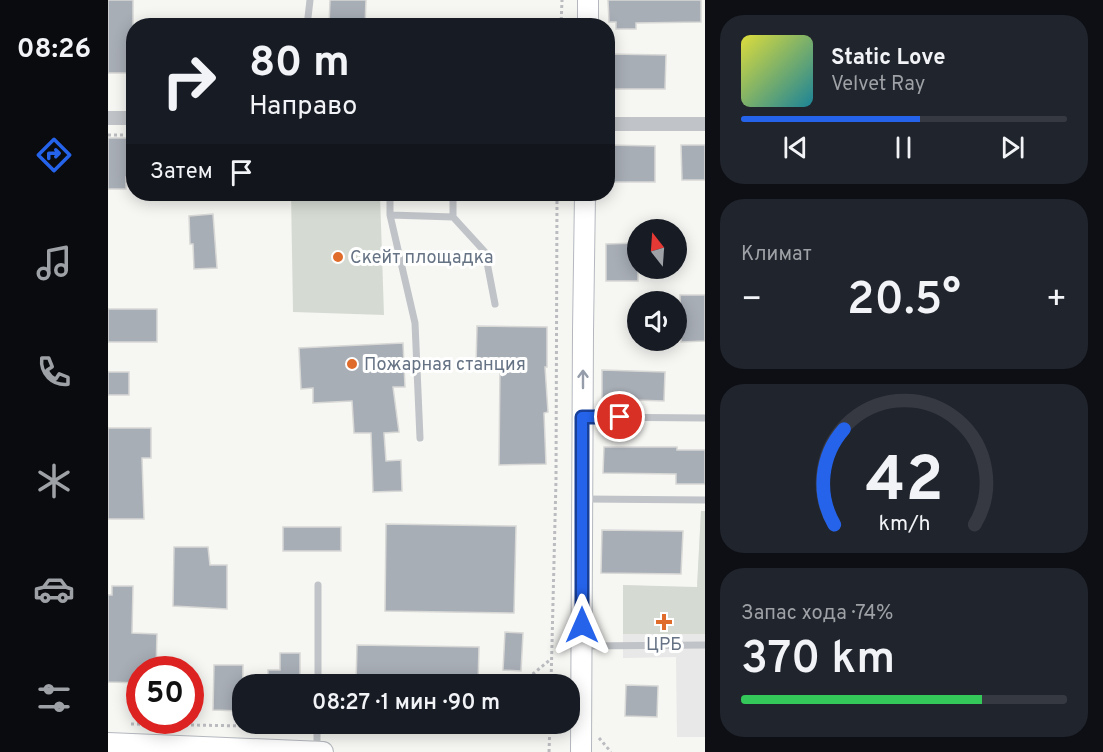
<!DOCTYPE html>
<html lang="ru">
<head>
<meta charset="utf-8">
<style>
	:root { --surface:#171b24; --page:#20242c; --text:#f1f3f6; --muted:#9ea1a6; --line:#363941; --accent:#2563eb }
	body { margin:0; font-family:Overpass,sans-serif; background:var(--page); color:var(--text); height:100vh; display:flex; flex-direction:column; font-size:22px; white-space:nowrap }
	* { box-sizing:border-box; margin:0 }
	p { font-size:20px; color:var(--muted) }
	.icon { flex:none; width:33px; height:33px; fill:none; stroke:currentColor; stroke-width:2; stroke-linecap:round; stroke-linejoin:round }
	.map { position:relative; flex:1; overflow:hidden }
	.drawer { display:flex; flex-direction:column; gap:15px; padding:15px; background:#0d0f14; width:398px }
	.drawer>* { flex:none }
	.guide { position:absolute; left:18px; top:18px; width:489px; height:183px; border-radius:24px; box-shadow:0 3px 15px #0003; background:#171b24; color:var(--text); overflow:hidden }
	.needle { width:39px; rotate:343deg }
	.buttons { position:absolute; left:519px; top:219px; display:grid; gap:12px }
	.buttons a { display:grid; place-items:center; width:60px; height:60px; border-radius:50%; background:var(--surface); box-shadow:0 3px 15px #0003; font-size:30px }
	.speed { position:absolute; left:18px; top:656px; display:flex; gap:12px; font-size:30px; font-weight:700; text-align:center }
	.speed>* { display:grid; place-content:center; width:78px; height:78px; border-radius:50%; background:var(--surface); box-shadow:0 3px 15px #0003; line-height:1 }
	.speed .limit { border:9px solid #d22; background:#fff; color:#111 }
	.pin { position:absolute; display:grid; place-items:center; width:51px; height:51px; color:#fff; margin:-26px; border:3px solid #fff; border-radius:50%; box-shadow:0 2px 6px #0007 }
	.me { position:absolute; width:66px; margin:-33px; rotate:0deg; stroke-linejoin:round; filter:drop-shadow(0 0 4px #0008) }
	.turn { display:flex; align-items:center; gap:21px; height:126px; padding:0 24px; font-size:27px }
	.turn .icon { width:78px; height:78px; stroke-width:2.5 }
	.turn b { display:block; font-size:42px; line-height:51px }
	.then { display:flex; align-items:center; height:57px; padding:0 24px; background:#0003; gap:12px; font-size:22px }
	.big { font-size:45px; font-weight:600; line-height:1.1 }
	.drawer .widget { flex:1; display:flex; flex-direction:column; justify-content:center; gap:9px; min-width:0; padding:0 21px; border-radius:24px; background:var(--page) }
	.drawer .dial { align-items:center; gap:0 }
	.dial svg { height:156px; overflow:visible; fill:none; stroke:var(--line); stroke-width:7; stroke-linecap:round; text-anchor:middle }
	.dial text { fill:var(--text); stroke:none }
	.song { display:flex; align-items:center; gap:18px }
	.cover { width:72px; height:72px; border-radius:9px; background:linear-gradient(135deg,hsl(60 70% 55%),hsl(190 70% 35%)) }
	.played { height:6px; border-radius:3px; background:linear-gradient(90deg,var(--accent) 55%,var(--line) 55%) }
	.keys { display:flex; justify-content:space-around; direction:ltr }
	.heat { display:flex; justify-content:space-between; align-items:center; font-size:33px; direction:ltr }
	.charge { height:9px; border-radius:4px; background:linear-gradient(90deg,#34c759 74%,var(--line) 0) }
	.trip { position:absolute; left:124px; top:674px; width:348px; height:60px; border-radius:24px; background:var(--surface); box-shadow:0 3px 15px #0003; font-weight:600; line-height:60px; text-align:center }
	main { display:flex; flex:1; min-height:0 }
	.tab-bar { display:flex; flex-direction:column; width:108px; justify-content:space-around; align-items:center; background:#090b0e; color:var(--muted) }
	.tab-bar .icon { width:42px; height:42px }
	.tab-bar .on { color:var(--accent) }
	.tab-bar b { font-size:27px; color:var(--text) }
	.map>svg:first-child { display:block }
	.built { fill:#e7e8e7 }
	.green { fill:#d5dbd3 }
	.building { fill:#a8aeb6; stroke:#d8d8d6; stroke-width:1.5 }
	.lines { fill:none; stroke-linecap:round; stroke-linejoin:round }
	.secondary-casing { stroke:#b4b8be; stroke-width:22 }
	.path { stroke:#babcbf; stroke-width:3; stroke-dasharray:3 3; stroke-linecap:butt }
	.lane { stroke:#c0c3c7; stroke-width:7 }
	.street { stroke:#c0c3c7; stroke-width:14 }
	.secondary { stroke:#fff; stroke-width:20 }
	.oneway { stroke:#949da9 }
	.route-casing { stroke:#184099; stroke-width:15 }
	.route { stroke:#2563eb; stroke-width:10 }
	.poi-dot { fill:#df6c2b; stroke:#fff; stroke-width:2 }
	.labels { text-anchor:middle; stroke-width:6; stroke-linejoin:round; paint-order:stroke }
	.poi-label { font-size:18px; fill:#667384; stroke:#fff; text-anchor:start }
</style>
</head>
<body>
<main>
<nav class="tab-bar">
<b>08:26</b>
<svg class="icon on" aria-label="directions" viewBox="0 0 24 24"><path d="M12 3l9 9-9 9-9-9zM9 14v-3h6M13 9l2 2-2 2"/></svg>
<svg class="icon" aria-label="music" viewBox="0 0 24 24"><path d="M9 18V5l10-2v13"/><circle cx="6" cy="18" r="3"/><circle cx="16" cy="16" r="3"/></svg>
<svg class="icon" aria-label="phone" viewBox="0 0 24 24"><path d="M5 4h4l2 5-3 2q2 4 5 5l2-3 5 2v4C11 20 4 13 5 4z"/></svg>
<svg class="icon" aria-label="climate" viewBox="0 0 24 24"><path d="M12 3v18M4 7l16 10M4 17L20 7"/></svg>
<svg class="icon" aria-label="car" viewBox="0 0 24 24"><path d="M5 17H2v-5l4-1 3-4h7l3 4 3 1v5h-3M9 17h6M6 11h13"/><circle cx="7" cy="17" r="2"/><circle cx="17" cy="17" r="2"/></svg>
<svg class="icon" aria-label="filters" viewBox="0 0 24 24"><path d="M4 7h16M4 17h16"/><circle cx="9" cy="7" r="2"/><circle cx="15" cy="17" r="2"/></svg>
</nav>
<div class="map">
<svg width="598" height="752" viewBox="0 0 598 752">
	<rect width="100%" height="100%" fill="#f6f7f3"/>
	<path class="built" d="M593,511H597V737H569L568,657L515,658V585L589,588Z"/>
	<path class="green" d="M183,194H272L276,315L185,312Z
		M593,511H598L597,634H515V585L589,587Z"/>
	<path class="building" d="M0,0H25V73H0Z
		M222,0H258L257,26H221Z
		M500,0H593V22L528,23V29H508V22H501Z
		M502,54L558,55L557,89H501Z
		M0,138H25L26,177H18V189H0Z
		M500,145L547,146V182H500Z
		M573,145H597V180H574Z
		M105,214L109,268L86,269L85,244H82L81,216Z
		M530,243V281H498V244Z
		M572,295H597V341L573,342Z
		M0,309H49V342H0Z
		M369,326L439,327V367H437L440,412L436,413L438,464L391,465L392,366H368Z
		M295,343L297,387H285L291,432L276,433L278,461L293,460L294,491L265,492L263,433H246L244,401L205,403V388L193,389L191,348Z
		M494,370L557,372L556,401L494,399Z
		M0,372H21V395H0Z
		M0,428H43V458H34L36,519H0Z
		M496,447H569V450H597V484H568V474L495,473Z
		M278,524L408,526L406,613L277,611Z
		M175,527H233V551H175Z
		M494,530L575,531L573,574L493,573Z
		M66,547H100L102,565H119V609L65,606Z
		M4,586H25L24,633L49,634L48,669H32V683L0,682V595H4Z
		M397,632L415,633L413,671L395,670Z
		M249,645L371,647L370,684H248Z
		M172,653H192V684H160V670H172Z
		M106,665H135L134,711L105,710Z
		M518,685L550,686L549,717L517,716Z"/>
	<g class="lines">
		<g class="secondary-casing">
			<path id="secondary" d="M480,26V0
				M0,743L215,752
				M473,752L475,332L477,194"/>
		</g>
		<path class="path" d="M453,26L454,0
			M0,135H26
			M419,684L420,678L443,659
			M443,684L448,480L449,194
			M23,724L199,727
			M221,727L442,732
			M407,731L409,723
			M491,738L503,752
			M441,752L442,723"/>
		<path class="lane" d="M199,26L202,0
			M282,194V215L307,323L312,438
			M345,194V217L377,252L387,304
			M282,215L345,217
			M477,417L598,418
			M477,499L598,500
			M474,646L598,645
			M210,684V585
			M209,750V723"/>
		<path class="street" d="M0,118H26
			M500,124H598"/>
		<use href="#secondary" class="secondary"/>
	</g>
	<defs><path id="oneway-shaft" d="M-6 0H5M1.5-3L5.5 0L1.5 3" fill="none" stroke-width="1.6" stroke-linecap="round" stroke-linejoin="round" transform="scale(1.5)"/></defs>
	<use class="oneway" href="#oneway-shaft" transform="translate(475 379) rotate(-90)"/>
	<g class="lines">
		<g class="route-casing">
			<path id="route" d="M474,625V417H512"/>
		</g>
		<use href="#route" class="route"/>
	</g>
	<g class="poi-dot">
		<circle cx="230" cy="257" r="6"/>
		<circle cx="244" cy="364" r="6"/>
		<path d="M553 613h6v6h6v6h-6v6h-6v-6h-6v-6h6z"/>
	</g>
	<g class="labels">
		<g class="poi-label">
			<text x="242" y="263">Скейт площадка</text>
			<text x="256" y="370">Пожарная станция</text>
			<text x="556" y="650" text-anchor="middle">ЦРБ</text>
		</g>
	</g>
</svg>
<div class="buttons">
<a><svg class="needle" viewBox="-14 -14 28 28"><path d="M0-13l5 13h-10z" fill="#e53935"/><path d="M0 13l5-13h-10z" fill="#9ea1a6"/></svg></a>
<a><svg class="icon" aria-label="sound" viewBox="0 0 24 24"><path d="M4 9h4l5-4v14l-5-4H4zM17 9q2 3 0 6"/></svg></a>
</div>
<div class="speed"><div class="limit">50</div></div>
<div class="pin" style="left:512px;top:417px;background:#d93025"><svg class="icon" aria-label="arrive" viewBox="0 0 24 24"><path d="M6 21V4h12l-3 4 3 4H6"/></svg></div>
<svg class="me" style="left:474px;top:625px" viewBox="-20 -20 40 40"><path d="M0-17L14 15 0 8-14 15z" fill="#2563eb" stroke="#fff" stroke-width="4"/></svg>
<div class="trip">08:27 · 1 мин · 90 m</div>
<div class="guide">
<div class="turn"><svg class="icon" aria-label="right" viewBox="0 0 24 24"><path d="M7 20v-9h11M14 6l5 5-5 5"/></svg><div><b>80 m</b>Направо</div></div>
<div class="then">Затем<svg class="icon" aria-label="arrive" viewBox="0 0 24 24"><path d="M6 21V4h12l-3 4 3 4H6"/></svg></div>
</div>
</div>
<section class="drawer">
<div class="widget">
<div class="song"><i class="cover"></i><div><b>Static Love</b><p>Velvet Ray</p></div></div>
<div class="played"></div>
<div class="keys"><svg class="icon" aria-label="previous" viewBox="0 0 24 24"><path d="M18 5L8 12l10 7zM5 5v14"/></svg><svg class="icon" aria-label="pause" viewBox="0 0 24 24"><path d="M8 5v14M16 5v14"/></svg><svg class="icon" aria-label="next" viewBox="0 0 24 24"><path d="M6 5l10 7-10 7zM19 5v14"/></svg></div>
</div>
<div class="widget"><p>Климат</p>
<div class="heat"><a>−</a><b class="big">20.5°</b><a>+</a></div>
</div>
<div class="widget dial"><svg viewBox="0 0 100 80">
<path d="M14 69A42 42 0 1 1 86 69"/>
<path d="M14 69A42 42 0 0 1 19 20" stroke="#2563eb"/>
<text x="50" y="56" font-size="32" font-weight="700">42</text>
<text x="50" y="72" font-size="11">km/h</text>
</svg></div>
<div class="widget"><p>Запас хода · 74%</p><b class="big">370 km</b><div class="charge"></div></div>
</section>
</main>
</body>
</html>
